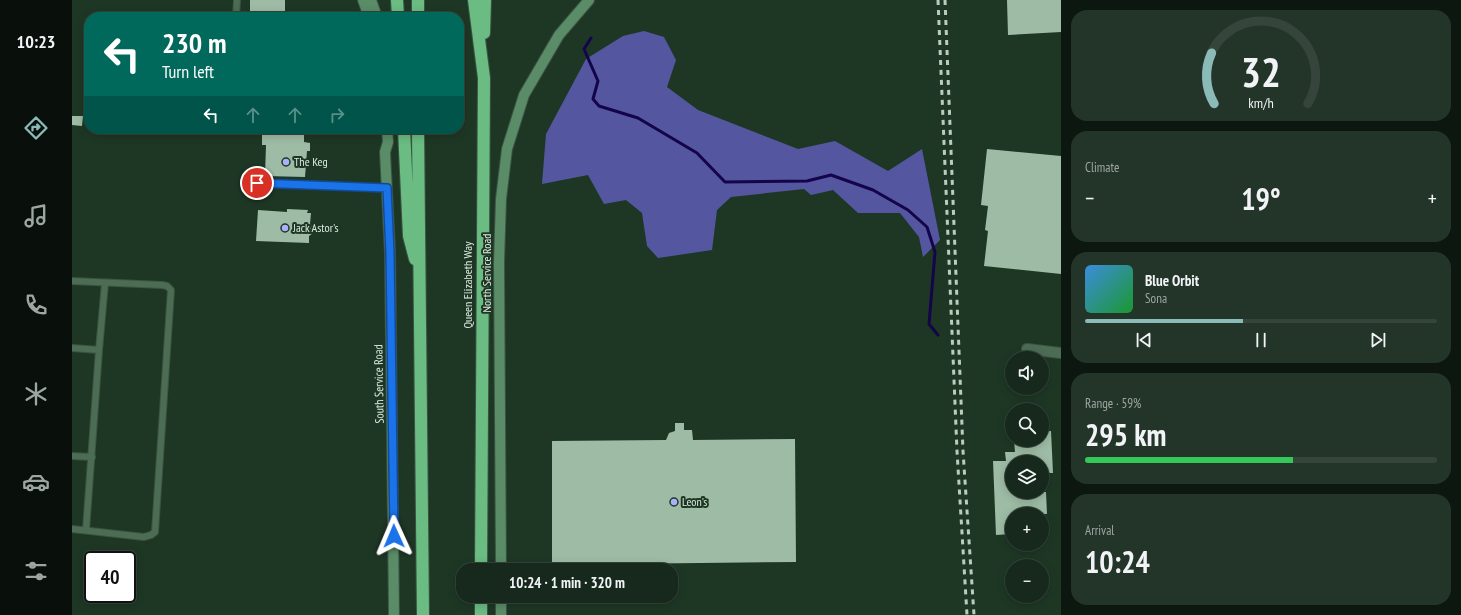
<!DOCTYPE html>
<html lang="en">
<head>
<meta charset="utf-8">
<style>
	:root { --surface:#16291c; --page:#233529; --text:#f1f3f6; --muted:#9ea6a3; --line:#35453b; --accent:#8bbbb9 }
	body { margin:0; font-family:"PT Sans Narrow",sans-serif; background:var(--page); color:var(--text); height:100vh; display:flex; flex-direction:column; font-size:15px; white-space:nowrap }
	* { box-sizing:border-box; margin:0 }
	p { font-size:13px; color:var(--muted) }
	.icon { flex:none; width:22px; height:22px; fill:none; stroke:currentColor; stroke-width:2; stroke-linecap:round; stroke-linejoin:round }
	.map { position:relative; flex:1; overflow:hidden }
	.drawer { display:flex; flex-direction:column; gap:10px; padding:10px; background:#0c170f; width:400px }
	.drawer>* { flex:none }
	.top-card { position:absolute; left:12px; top:12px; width:380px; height:122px; border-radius:16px; box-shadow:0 2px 10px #0003,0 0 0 1px var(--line); background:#00695c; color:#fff; overflow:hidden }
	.controls { position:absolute; left:933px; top:351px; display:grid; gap:8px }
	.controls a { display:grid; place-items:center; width:44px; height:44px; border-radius:50%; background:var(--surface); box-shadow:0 2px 10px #0003,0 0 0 1px var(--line); font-size:20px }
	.speed { position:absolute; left:12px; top:551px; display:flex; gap:8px; font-size:20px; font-weight:700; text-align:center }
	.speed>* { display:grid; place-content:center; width:52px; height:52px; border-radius:50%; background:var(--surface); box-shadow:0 2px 10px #0003,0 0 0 1px var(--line); line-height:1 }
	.speed .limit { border:2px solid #111; border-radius:6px; background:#fff; color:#111 }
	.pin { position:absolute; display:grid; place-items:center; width:34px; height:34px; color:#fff; margin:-17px; border:2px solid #fff; border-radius:50%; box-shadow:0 1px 4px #0007 }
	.me { position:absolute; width:44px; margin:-22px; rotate:359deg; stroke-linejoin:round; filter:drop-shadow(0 0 3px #0008) }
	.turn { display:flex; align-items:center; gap:14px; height:84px; padding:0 12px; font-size:18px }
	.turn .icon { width:52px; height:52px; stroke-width:2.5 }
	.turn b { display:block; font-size:28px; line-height:34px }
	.lanes { display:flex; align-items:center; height:38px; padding:0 12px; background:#0003; justify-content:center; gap:20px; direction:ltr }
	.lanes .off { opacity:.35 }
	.big { font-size:30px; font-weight:700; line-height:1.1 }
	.drawer .widget { flex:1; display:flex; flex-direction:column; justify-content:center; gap:6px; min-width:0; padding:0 14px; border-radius:16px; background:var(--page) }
	.drawer .dial { align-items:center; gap:0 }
	.dial svg { height:104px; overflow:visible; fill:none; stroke:var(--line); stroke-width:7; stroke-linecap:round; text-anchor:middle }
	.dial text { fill:var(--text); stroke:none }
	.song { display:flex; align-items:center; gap:12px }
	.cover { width:48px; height:48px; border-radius:6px; background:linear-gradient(135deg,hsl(210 70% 55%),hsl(130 70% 35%)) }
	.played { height:4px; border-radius:2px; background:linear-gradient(90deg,var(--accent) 45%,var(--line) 45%) }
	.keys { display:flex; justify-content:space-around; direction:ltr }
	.heat { display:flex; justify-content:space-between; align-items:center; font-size:22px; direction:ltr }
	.charge { height:6px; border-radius:3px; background:linear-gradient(90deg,#34c759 59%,var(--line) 0) }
	.trip { position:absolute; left:384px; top:563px; width:222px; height:40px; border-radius:16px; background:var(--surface); box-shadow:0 2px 10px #0003,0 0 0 1px var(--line); font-weight:700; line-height:40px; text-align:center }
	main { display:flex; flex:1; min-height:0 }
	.menu { display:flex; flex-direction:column; width:72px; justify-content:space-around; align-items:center; background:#09100b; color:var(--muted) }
	.menu .icon { width:28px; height:28px }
	.menu .selected { color:var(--accent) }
	.menu b { font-size:18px; color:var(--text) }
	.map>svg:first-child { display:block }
	.forest { fill:#5556a0 }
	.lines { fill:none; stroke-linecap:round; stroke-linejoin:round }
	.stream { stroke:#14044a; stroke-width:3 }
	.building { fill:#9ebca5 }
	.lane-casing { stroke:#3c5443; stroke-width:8 }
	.street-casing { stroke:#3c5443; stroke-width:12 }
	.secondary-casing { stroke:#3c5443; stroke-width:12 }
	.highway-casing { stroke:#3c5443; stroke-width:14 }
	.lane { stroke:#4c6c54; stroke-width:6 }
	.street { stroke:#4c6c54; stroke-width:10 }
	.secondary { stroke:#598c67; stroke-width:10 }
	.highway { stroke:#6abc83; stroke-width:12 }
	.rail { stroke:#bbccbf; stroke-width:3; stroke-dasharray:5 5; stroke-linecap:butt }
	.route-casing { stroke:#114b97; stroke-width:10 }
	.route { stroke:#1a73e8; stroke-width:7 }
	.poi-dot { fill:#aab0fb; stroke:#1e3725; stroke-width:1.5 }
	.labels { text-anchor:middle; stroke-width:4; stroke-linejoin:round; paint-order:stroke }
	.poi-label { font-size:12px; fill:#dbeade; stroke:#1e3725; text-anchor:start }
	.street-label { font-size:12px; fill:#dbeade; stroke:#1e3725 }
</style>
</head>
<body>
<main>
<nav class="menu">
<b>10:23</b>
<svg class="icon selected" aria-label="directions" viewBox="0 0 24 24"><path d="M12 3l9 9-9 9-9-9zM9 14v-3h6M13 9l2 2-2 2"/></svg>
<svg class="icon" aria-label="music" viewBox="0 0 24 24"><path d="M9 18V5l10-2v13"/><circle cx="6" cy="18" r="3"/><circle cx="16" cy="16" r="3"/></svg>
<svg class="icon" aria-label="phone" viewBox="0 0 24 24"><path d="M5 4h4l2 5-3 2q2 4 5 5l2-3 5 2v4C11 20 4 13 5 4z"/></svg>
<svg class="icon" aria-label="climate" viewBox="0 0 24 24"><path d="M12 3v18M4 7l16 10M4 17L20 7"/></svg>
<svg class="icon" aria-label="car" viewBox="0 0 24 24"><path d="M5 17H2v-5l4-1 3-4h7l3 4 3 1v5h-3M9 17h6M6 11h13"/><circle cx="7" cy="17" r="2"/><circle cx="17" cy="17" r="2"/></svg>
<svg class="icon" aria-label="filters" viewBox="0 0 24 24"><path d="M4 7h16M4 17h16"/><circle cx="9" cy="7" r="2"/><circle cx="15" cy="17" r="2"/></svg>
</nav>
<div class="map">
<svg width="989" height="615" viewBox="0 0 989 615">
	<rect width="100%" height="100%" fill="#1e3725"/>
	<path class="forest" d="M572,31L592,37L604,60L595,87L626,110L726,149L763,141L816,171L850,149L868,240L851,257L847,237L828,213H786L761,190L739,195L732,189L659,197L645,210L640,250L586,258L575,246L570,213L554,200L532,204L516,175L470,184L474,134L514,59L551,36Z"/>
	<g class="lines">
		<path class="stream" d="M519,38L512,49L526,81L521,99L527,106L566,118L625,153L653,182L735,181L759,175L801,190L836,210L855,227L863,252L857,324L866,335"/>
	</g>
	<path class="building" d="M178,0H213V17H178Z
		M935,0H989V32L936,35Z
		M0,116H11L10,126L0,125Z
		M190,129H232V142L238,143V151H235L233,177L193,176L194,145H190Z
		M915,149L989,156V274L912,266L916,231L913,230L916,206L909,205Z
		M215,209L236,210L235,213H239L238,224L244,231L237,236V243L184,241L186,210L215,212Z
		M603,423H612V430H620L621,440L723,439L724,562L542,564V570H534V563L480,564V441L594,440L597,433L603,431Z
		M979,431L981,473H970V462H940V492H974L975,514H940V534L924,535L921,461H934L933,452H943L942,440H970V432Z"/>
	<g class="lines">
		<g class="lane-casing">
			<path id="lane" d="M164,17L165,0
				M185,183L315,188
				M0,281L90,285L95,286L99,290L83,532L79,535L72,537L0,529
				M0,348L27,350L33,283
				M0,456L20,457
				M14,530L27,350"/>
		</g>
		<g class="street-casing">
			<path id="street" d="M955,349L989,353"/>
		</g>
		<g class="secondary-casing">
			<path id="secondary" d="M291,0L297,17
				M299,0L305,17
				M315,129L316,142L313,152L318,253L322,615
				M429,570L427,262L429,199L435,149L452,95L487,35L517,0
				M429,596V615"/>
		</g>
		<g class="highway-casing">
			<path id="highway" d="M325,0L326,17
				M346,0V17
				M402,0L412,78L409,570
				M412,33L413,0
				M332,129L337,236L343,259
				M346,129L351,615
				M409,615V596"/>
		</g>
		<use href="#lane" class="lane"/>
		<use href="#street" class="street"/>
		<use href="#secondary" class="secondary"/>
		<use href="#highway" class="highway"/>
		<path class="rail" d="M866,0L885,451L895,615
			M873,0L891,451L902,615"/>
	</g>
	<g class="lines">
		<g class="route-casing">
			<path id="route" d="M185,183L315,188L318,253L322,536"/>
		</g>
		<use href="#route" class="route"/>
	</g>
	<g class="poi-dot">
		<circle cx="214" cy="162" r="4"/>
		<circle cx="213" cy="228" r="4"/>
		<circle cx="602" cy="502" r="4"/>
	</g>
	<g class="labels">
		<g class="poi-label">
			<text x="222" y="166">The Keg</text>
			<text x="221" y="232">Jack Astor's</text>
			<text x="610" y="506">Leon's</text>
		</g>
		<g class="street-label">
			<text transform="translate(415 273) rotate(-90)" y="4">North Service Road</text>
			<text transform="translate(396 285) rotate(-90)" y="4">Queen Elizabeth Way</text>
			<text transform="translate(307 384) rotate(-91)" y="4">South Service Road</text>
		</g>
	</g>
</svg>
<div class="controls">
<a><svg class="icon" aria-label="sound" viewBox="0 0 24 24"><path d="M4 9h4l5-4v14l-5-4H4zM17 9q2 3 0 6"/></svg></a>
<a><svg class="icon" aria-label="search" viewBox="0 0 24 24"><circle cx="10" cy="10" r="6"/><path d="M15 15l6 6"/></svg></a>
<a><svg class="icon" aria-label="layers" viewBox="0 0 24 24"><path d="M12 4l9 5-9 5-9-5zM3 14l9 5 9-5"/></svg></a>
<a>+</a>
<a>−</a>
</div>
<div class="speed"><div class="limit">40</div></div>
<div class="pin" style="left:185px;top:183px;background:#d93025"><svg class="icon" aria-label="arrive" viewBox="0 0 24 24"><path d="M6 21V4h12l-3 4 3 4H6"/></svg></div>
<svg class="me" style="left:322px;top:536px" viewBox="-20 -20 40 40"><path d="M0-17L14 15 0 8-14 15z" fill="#1a73e8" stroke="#fff" stroke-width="4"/></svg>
<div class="trip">10:24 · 1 min · 320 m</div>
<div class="top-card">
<div class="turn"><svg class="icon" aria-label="left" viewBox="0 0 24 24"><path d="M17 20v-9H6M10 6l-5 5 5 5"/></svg><div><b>230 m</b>Turn left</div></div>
<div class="lanes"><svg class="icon" aria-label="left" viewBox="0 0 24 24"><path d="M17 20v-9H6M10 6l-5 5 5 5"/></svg><svg class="icon off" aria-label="ahead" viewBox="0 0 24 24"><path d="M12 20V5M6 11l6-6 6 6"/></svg><svg class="icon off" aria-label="ahead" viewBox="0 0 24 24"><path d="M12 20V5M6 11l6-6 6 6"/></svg><svg class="icon off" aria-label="right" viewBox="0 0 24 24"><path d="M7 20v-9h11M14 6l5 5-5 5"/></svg></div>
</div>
</div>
<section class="drawer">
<div class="widget dial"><svg viewBox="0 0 100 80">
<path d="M14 69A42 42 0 1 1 86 69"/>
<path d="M14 69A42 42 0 0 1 12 30" stroke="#8bbbb9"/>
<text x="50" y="56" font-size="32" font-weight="700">32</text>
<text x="50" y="72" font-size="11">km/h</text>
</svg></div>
<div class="widget"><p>Climate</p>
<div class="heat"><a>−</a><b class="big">19°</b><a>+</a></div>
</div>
<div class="widget">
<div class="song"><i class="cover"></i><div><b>Blue Orbit</b><p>Sona</p></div></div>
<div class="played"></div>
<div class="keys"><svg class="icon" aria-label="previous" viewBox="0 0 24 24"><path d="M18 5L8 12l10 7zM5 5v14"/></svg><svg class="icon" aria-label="pause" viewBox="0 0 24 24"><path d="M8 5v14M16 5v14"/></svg><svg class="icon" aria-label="next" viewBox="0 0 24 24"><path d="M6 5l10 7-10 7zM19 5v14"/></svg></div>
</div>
<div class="widget"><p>Range · 59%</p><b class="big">295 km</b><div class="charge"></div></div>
<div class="widget"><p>Arrival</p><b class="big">10:24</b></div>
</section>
</main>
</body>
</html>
